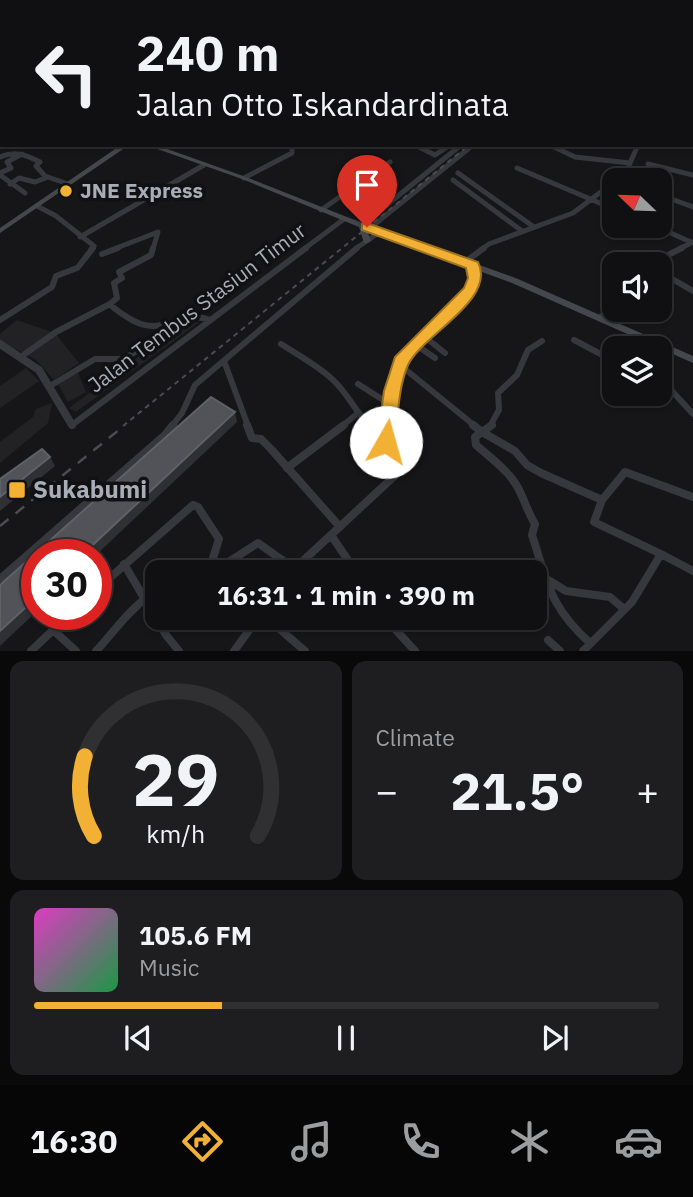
<!DOCTYPE html>
<html lang="en">
<head>
<meta charset="utf-8">
<style>
	:root { --surface:#101012; --page:#1e1e20; --text:#f1f3f6; --muted:#9c9d9f; --line:#303032; --accent:#f2b134 }
	body { margin:0; font-family:"IBM Plex Sans",sans-serif; background:var(--page); color:var(--text); height:100vh; display:flex; flex-direction:column; font-size:26px; white-space:nowrap }
	* { box-sizing:border-box; margin:0 }
	p { font-size:23px; color:var(--muted) }
	.icon { flex:none; width:38px; height:38px; fill:none; stroke:currentColor; stroke-width:2; stroke-linecap:round; stroke-linejoin:round }
	.map { position:relative; height:651px; overflow:hidden }
	.side { display:flex; flex-direction:column; gap:10px; padding:10px; background:#09090a; flex:1 }
	.side>* { flex:none }
	.top-card { position:absolute; left:0px; top:0px; width:693px; height:147px; box-shadow:0 2px 5px #0004,0 0 0 2px var(--line); background:#101012; color:var(--text); overflow:hidden }
	.needle { width:46px; rotate:293deg }
	.tools { position:absolute; left:602px; top:168px; display:grid; gap:14px }
	.tools a { display:grid; place-items:center; width:70px; height:70px; border-radius:14px; background:var(--surface); box-shadow:0 2px 5px #0004,0 0 0 2px var(--line); font-size:35px }
	.speed { position:absolute; left:21px; top:539px; display:flex; gap:14px; font-size:35px; font-weight:700; text-align:center }
	.speed>* { display:grid; place-content:center; width:91px; height:91px; border-radius:50%; background:var(--surface); box-shadow:0 2px 5px #0004,0 0 0 2px var(--line); line-height:1 }
	.speed .limit { border:10px solid #d22; background:#fff; color:#111 }
	.pin { position:absolute; display:grid; place-items:center; width:60px; height:60px; color:#fff; margin:-72px -30px; border-radius:50% 50% 50% 0; rotate:-45deg; box-shadow:0 0 7px #0007 }
	.pin .icon { rotate:45deg }
	.me { position:absolute; width:77px; margin:-38px; rotate:7deg; stroke-linejoin:round; filter:drop-shadow(0 0 5px #0008) }
	.turn { display:flex; align-items:center; gap:24px; height:147px; padding:0 21px; font-size:32px }
	.turn .icon { width:91px; height:91px; stroke-width:2.5 }
	.turn b { display:block; font-size:49px; line-height:60px }
	.big { font-size:52px; font-weight:700; line-height:1.1 }
	.side .tile { flex:1; display:flex; flex-direction:column; justify-content:center; gap:10px; min-width:0; padding:0 24px; border-radius:14px; background:var(--page) }
	.side .dial { align-items:center; gap:0 }
	.dial svg { height:182px; overflow:visible; fill:none; stroke:var(--line); stroke-width:7; stroke-linecap:round; text-anchor:middle }
	.dial text { fill:var(--text); stroke:none }
	.song { display:flex; align-items:center; gap:21px }
	.cover { width:84px; height:84px; border-radius:10px; background:linear-gradient(135deg,hsl(310 70% 55%),hsl(140 70% 35%)) }
	.played { height:7px; border-radius:4px; background:linear-gradient(90deg,var(--accent) 30%,var(--line) 30%) }
	.keys { display:flex; justify-content:space-around; direction:ltr }
	.heat { display:flex; justify-content:space-between; align-items:center; font-size:38px; direction:ltr }
	.side .tiles { flex:1; display:grid; gap:10px; grid-template-columns:1fr 1fr }
	.tile:last-child { grid-column:span 2 }
	.trip { position:absolute; left:145px; top:560px; width:402px; height:70px; border-radius:14px; background:var(--surface); box-shadow:0 2px 5px #0004,0 0 0 2px var(--line); font-weight:700; line-height:70px; text-align:center }
	.tab-bar { display:flex; height:112px; justify-content:space-around; align-items:center; background:#060607; color:var(--muted) }
	.tab-bar .icon { width:49px; height:49px }
	.tab-bar .active { color:var(--accent) }
	.tab-bar b { font-size:32px; color:var(--text) }
	.map>svg:first-child { display:block }
	.built { fill:#222225 }
	.lines { fill:none; stroke-linecap:round; stroke-linejoin:round }
	.stream { stroke:#2c353c; stroke-width:2 }
	.minor-far3 { stroke:#37383d; stroke-width:3.5 }
	.minor-far2 { stroke:#37383d; stroke-width:5 }
	.minor-far1 { stroke:#37383d; stroke-width:6 }
	.minor { stroke:#37383d; stroke-width:8 }
	.tertiary { stroke:#37383d; stroke-width:8 }
	.secondary { fill:#45474d; fill-rule:evenodd }
	.trunk { fill:#5b5e65; fill-rule:evenodd }
	.rail-far1 { stroke:#4a4c52; stroke-width:2; stroke-dasharray:5 4.5; stroke-linecap:butt }
	.rail { stroke:#4a4c52; stroke-width:2.5; stroke-dasharray:11 9; stroke-linecap:butt }
	.shaded-wall { fill:#2f3033 }
	.building { fill:#525359; stroke:#5f6168; stroke-width:2 }
	.route { fill:#f2b134; stroke:#9d7322; stroke-width:2 }
	.poi-dot { fill:#f2b134; stroke:#111113; stroke-width:2.5 }
	.labels { text-anchor:middle; stroke-width:7; stroke-linejoin:round; paint-order:stroke }
	.poi-label { font-size:21px; font-weight:bold; fill:#a8adb8; stroke:#111113; text-anchor:start }
	.street-label { font-size:21px; fill:#a8adb8; stroke:#111113 }
	.near-poi-label { font-size:24px; font-weight:bold; fill:#a8adb8; stroke:#111113; text-anchor:start }
</style>
</head>
<body>
<div class="map">
<svg width="693" height="651" viewBox="0 0 693 651">
	<rect width="100%" height="100%" fill="#161618"/>
	<path class="built" d="M17,320L55,333L79,363L54,380L35,359L0,341V334Z
		M194,320L198,323L76,412L69,408L153,346L156,347Z
		M26,368L39,381L0,408V386Z
		M77,371L86,392L68,402L57,382Z
		M52,403L48,423L0,463V442L33,417L36,409Z"/>
	<g class="lines">
		<path class="stream" d="M479,0L488,2"/>
		<path class="minor-far3" d="M90,0L96,2
			M206,0L214,2
			M239,0L248,2
			M404,0L408,2
			M431,0L443,2
			M588,0L590,2
			M12,2L15,0
			M40,2L44,0
			M221,2L225,0
			M527,2L529,0
			M654,2L656,0"/>
		<path class="minor-far2" d="M415,145L435,155L450,145
			M550,145L575,157L630,163
			M678,145H693
			M0,157C15,150 26,155 40,162L36,166L45,176L68,184
			M648,164L693,175
			M517,168L614,209
			M0,173L11,168L7,162L22,154
			M458,173L534,227
			M0,175L25,193
			M244,178L292,153V145
			M453,180L522,231
			M617,180L626,172L638,145
			M10,184L19,178L35,182L48,177
			M660,195L693,207
			M37,206L56,216L94,246L91,249
			M321,210L390,162
			M362,225L461,145
			M655,226L693,243
			M370,228L473,145
			M80,237L204,165
			M114,249L158,232L153,249
			M304,249L344,219
			M355,249L380,232
			M482,249L489,244L573,213L614,182
			M679,249L693,242"/>
		<path class="minor-far1" d="M102,254L118,248
			M465,262L484,248
			M650,264L682,248
			M79,266L93,248
			M660,272L693,291
			M110,304L117,298L114,283L122,278L119,272L151,255L153,248
			M600,317L614,306
			M0,320L52,287L56,276L77,268
			M425,337L445,353
			M574,340L614,361
			M281,344C298,355 317,365 332,379C348,393 355,412 370,426
			M416,345L435,358
			M22,356L56,332L110,304C116,311 120,312 127,317C163,341 175,308 211,320
			M224,361L248,426
			M400,365L475,426
			M660,378L693,414
			M358,384L391,405
			M50,386L95,359H123L151,343
			M72,425L306,248
			M172,426L182,413L195,385L357,248
			M342,426L357,414
			M388,426L393,391L403,358L472,287L475,278L473,265
			M490,426L499,410L498,393L517,375L528,350L542,341"/>
		<path class="minor" d="M247,425L252,438L261,439L271,449L340,527
			M368,425L386,442
			M473,425L482,432L475,437L476,445C492,459 513,474 521,494C526,505 529,514 535,524L532,535C548,584 550,607 590,643
			M492,425L482,432L515,451L527,465L541,473L602,500
			M287,468L344,425
			M331,535L356,572
			M661,554L594,522L602,500L625,472L693,497
			M124,564L166,635L179,651
			M291,572L402,469L401,462L386,438L388,425
			M545,578L566,591L610,597L624,609
			M0,579L165,435L173,425
			M96,590L193,505L198,507L219,539L213,558L219,568L258,543L295,569
			M267,618L305,651
			M385,618L415,651
			M53,630L76,651
			M548,640L560,651
			M31,651L70,614
			M96,651C114,632 125,614 146,598
			M234,651L258,618
			M583,651L632,602L661,554L693,571"/>
		<path class="tertiary" d="M0,344L39,370L72,425"/>
		<path class="secondary" d="M2,95V99L0,100V96Z
			M121,145H129L0,233V228Z
			M146,145H156L246,177L347,217L518,279L693,356V363L512,283L367,230L371,241L367,243H364L359,227L242,179Z"/>
		<path class="trunk" d="M294,0H300L299,2H292Z
			M0,26L2,27V31L0,30Z"/>
		<path class="rail-far1" d="M645,2L647,0
			M123,426L469,145"/>
		<path class="rail" d="M0,526L125,425"/>
	</g>
	<path class="shaded-wall" d="M235,412L237,422L96,555H82Z
		M50,457L55,466L0,511V497Z
		M37,597V611L0,646V631Z"/>
	<path class="building" d="M211,397L235,412L82,555H37V597L0,631V585Z
		M42,449L50,457L0,497V479Z"/>
	<path class="route" d="M367,223L478,262C497,300 422,335 408,365C398,388 398,417 395,442L393,447L386,449L380,447L377,442L384,391L395,357L464,288L468,278L466,268L362,230V224Z"/>
	<g class="poi-dot">
		<circle cx="66" cy="191" r="7"/>
		<rect x="8" y="481" width="18" height="18" rx="3.5"/>
	</g>
	<g class="labels">
		<g class="poi-label">
			<text x="80" y="198">JNE Express</text>
		</g>
		<g class="street-label">
			<text transform="translate(197 308) rotate(-37)" y="7">Jalan Tembus Stasiun Timur</text>
		</g>
		<g class="near-poi-label">
			<text x="33" y="498">Sukabumi</text>
		</g>
	</g>
</svg>
<div class="tools">
<a><svg class="needle" viewBox="-14 -14 28 28"><path d="M0-13l5 13h-10z" fill="#e53935"/><path d="M0 13l5-13h-10z" fill="#9c9d9f"/></svg></a>
<a><svg class="icon" aria-label="sound" viewBox="0 0 24 24"><path d="M4 9h4l5-4v14l-5-4H4zM17 9q2 3 0 6"/></svg></a>
<a><svg class="icon" aria-label="layers" viewBox="0 0 24 24"><path d="M12 4l9 5-9 5-9-5zM3 14l9 5 9-5"/></svg></a>
</div>
<div class="speed"><div class="limit">30</div></div>
<div class="pin" style="left:367px;top:227px;background:#d93025"><svg class="icon" aria-label="arrive" viewBox="0 0 24 24"><path d="M6 21V4h12l-3 4 3 4H6"/></svg></div>
<svg class="me" style="left:386px;top:442px" viewBox="-20 -20 40 40"><circle r="19" fill="#fff"/><path d="M0-13L10 11 0 6-10 11z" fill="#f2b134"/></svg>
<div class="trip">16:31 · 1 min · 390 m</div>
<div class="top-card">
<div class="turn"><svg class="icon" aria-label="left" viewBox="0 0 24 24"><path d="M17 20v-9H6M10 6l-5 5 5 5"/></svg><div><b>240 m</b>Jalan Otto Iskandardinata</div></div>
</div>
</div>
<section class="side">
<div class="tiles">
<div class="tile dial"><svg viewBox="0 0 100 80">
<path d="M14 69A42 42 0 1 1 86 69"/>
<path d="M14 69A42 42 0 0 1 10 34" stroke="#f2b134"/>
<text x="50" y="56" font-size="32" font-weight="700">29</text>
<text x="50" y="72" font-size="11">km/h</text>
</svg></div>
<div class="tile"><p>Climate</p>
<div class="heat"><a>−</a><b class="big">21.5°</b><a>+</a></div>
</div>
<div class="tile">
<div class="song"><i class="cover"></i><div><b>105.6 FM</b><p>Music</p></div></div>
<div class="played"></div>
<div class="keys"><svg class="icon" aria-label="previous" viewBox="0 0 24 24"><path d="M18 5L8 12l10 7zM5 5v14"/></svg><svg class="icon" aria-label="pause" viewBox="0 0 24 24"><path d="M8 5v14M16 5v14"/></svg><svg class="icon" aria-label="next" viewBox="0 0 24 24"><path d="M6 5l10 7-10 7zM19 5v14"/></svg></div>
</div>
</div>
</section>
<nav class="tab-bar">
<b>16:30</b>
<svg class="icon active" aria-label="directions" viewBox="0 0 24 24"><path d="M12 3l9 9-9 9-9-9zM9 14v-3h6M13 9l2 2-2 2"/></svg>
<svg class="icon" aria-label="music" viewBox="0 0 24 24"><path d="M9 18V5l10-2v13"/><circle cx="6" cy="18" r="3"/><circle cx="16" cy="16" r="3"/></svg>
<svg class="icon" aria-label="phone" viewBox="0 0 24 24"><path d="M5 4h4l2 5-3 2q2 4 5 5l2-3 5 2v4C11 20 4 13 5 4z"/></svg>
<svg class="icon" aria-label="climate" viewBox="0 0 24 24"><path d="M12 3v18M4 7l16 10M4 17L20 7"/></svg>
<svg class="icon" aria-label="car" viewBox="0 0 24 24"><path d="M5 17H2v-5l4-1 3-4h7l3 4 3 1v5h-3M9 17h6M6 11h13"/><circle cx="7" cy="17" r="2"/><circle cx="17" cy="17" r="2"/></svg>
</nav>
</body>
</html>
